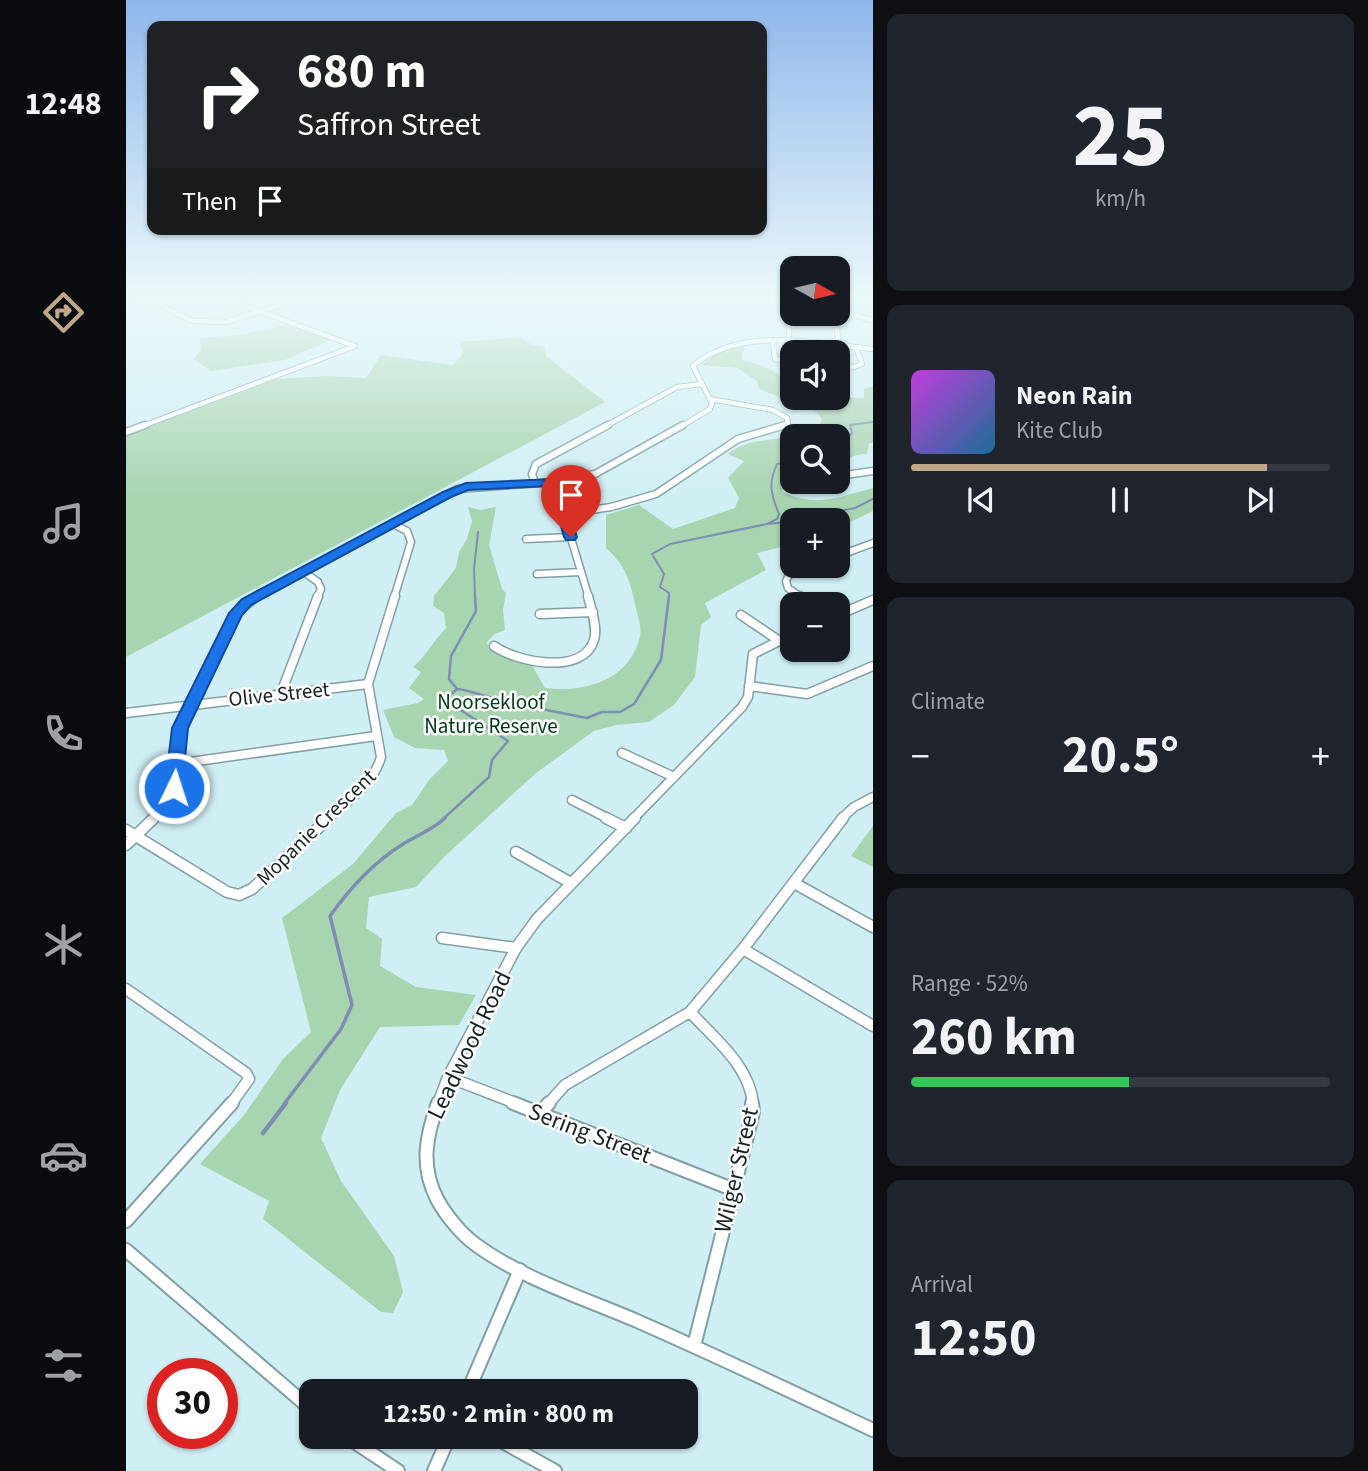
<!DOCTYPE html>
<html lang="en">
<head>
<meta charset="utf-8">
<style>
	:root { --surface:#171b24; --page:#20242c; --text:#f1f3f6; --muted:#9ea1a6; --line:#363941; --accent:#c1a78a }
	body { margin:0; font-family:"Source Sans 3",sans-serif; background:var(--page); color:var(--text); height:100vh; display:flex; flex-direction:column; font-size:26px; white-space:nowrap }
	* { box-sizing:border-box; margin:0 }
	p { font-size:23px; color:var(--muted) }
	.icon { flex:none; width:38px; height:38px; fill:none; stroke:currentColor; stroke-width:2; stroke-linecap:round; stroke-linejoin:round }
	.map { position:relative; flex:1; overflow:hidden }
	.sheet { display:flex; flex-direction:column; gap:14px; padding:14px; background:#0d0f14; width:495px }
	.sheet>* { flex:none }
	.guide { position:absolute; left:21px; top:21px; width:620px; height:214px; border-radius:14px; box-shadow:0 2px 5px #0004; background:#202124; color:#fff; overflow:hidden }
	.needle { width:46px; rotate:98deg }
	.controls { position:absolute; left:654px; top:256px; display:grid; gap:14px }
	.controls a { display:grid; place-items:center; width:70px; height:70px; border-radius:14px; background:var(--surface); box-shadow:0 2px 5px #0004; font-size:35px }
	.speed { position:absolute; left:21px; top:1358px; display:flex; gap:14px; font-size:35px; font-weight:700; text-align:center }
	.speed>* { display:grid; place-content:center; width:91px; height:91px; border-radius:50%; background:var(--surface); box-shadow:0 2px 5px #0004; line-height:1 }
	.speed .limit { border:10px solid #d22; background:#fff; color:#111 }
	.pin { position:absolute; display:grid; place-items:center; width:60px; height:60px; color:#fff; margin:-72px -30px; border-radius:50% 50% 50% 0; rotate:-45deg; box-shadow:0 0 7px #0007 }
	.pin .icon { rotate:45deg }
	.me { position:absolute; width:77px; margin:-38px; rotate:4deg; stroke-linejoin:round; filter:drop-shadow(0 0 5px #0008) }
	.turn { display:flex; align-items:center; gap:24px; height:147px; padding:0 35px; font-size:32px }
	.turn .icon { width:91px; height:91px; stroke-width:2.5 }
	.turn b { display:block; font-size:49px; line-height:60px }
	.then { display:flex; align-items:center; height:66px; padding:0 35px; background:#0003; gap:14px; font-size:26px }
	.big { font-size:52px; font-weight:700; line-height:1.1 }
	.sheet .widget { flex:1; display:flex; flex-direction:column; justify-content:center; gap:10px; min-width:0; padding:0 24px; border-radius:14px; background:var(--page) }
	.sheet .dial { align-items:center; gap:0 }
	.dial b { font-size:91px; line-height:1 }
	.song { display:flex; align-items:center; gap:21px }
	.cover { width:84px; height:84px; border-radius:10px; background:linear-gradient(135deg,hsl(290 70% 55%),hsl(200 70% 35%)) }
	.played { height:7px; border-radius:4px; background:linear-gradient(90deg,var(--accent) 85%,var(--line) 85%) }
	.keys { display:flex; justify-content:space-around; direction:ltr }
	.heat { display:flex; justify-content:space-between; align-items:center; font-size:38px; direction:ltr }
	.charge { height:10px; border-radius:5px; background:linear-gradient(90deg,#34c759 52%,var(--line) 0) }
	.trip { position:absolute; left:173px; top:1379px; width:399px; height:70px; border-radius:14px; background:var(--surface); box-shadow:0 2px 5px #0004; font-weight:700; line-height:70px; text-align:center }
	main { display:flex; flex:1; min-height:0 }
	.dock { display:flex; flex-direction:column; width:126px; justify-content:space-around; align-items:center; background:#090b0e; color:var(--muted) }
	.dock .icon { width:49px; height:49px }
	.dock .selected { color:var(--accent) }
	.dock b { font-size:32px; color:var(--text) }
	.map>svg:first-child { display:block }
	.green { fill:#a8d4b0 }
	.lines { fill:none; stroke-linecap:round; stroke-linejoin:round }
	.stream-far3 { stroke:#7d8eb4; stroke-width:2 }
	.stream-far2 { stroke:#7d8eb4; stroke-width:2.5 }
	.stream-far1 { stroke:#7d8eb4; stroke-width:3.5 }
	.stream { stroke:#7d8eb4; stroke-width:4.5 }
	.minor-far4-casing { stroke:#829fa4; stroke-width:6 }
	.minor-far3-casing { stroke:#829fa4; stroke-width:9 }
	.minor-far2-casing { stroke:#829fa4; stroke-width:11 }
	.minor-far1-casing { stroke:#829fa4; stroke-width:13 }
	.minor-casing { stroke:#829fa4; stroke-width:16 }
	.tertiary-casing { stroke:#829fa4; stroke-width:4 }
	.minor-far4 { stroke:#fff; stroke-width:4.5 }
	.minor-far3 { stroke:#fff; stroke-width:6 }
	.minor-far2 { stroke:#fff; stroke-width:8 }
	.minor-far1 { stroke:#fff; stroke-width:10 }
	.minor { stroke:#fff; stroke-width:12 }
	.tertiary { fill:#fff; fill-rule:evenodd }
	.route { fill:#1a73e8; stroke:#114b97; stroke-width:2 }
	.labels { text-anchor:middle; stroke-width:5; stroke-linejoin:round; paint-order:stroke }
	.street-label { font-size:21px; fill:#162224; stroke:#fff }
	.park-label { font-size:21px; fill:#003b16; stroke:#fff }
	.near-street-label { font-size:24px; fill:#162224; stroke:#fff }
</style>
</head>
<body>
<main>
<nav class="dock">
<b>12:48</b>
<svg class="icon selected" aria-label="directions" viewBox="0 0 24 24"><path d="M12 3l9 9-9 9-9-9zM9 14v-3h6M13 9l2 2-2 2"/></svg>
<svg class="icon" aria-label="music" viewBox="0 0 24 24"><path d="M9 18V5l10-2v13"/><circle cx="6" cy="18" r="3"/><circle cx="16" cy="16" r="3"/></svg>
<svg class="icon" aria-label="phone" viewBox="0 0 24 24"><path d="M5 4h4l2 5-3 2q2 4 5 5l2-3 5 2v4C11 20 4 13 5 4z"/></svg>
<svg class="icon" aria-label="climate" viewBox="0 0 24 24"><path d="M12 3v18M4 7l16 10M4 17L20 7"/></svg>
<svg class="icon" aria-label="car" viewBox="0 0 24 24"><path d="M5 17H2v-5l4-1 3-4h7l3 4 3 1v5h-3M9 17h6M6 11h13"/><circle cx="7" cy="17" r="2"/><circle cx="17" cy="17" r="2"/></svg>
<svg class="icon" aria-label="filters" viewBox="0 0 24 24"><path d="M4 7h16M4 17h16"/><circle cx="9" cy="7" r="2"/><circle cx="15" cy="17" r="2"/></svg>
</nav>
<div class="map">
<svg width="747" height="1471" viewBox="0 0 747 1471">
	<rect width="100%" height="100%" fill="#d0eff4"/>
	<path class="green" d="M163,324L205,340L159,360L85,371L67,359L75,351L74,338L114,335Z
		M395,337L404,344L418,347L420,356L479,402L0,657V435L150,379L201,376L240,378L255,355L327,365L337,354L334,342Z
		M619,344L615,360C634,364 667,375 667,397C675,397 683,401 690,401C705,400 722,396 738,398V389L747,386V442L743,444L741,454C730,453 723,459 712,461V436H686L696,420L691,412L633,389L631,381L611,368L576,365L595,350Z
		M654,438L667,444V466L657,467L660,477L656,492C692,508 712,497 747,488V511L712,528V520H667V544L631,553L640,570L579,603L585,617L575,625L569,677L548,705L523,722L490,725L468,731L410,773L318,857L290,887L243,897L240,928L256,939L254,966L290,987L350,995L333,1025L254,1027L214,1090L195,1138L215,1181L268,1256L277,1292L267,1313L255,1312L137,1219L143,1201L74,1164L118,1115L157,1059L185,1032L156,918L227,864L270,813L286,805L303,780L322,761L318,750L289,748L268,737L257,710L292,703L298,699L283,688L295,672L287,667C301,655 307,641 320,628L318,613L307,606L308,596L330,568L333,552L341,539L346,521L342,507L354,510L370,507L363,545L376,589L380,593L377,610L379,630L369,634L361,642L363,649L404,662L419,688C458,693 504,681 514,636C516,627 511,614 509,604C504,580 499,565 480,548V515L513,505L547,529L609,508L613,498L602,478L618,461L602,454C618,441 634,442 654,438Z
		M747,826V867L725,856Z"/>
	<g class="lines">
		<path class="stream-far3" d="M712,450L726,433L724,425L747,422
			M670,520L729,508L747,499
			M642,524L667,521
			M349,598L348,569L352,532
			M543,598V593L534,587L538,574L526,554L544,544L641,524L651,519L653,514C645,495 642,483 651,464L667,461"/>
		<path class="stream-far2" d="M331,689L323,679L325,656L350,611L349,596
			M317,819L363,777L366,760L382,741L330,707L324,695L331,689L338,690L385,703L461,718L476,712H494L508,704L535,660L543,596"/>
		<path class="stream-far1" d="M158,1104L215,1029L226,1005L204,916C224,888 248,862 277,844C292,835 306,830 319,818"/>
		<path class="stream" d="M137,1133L160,1103"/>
		<g class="minor-far4-casing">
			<path id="minor-far4" d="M64,293L30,303L66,321L100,322L191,293
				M626,293L667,300
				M712,297L720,293
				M106,300L130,293
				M712,311L747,320
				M663,327V343
				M711,329L713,346
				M647,342L649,359L667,362
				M712,366L728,367L736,364L730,348
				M584,399L647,410L661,418L662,423L657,427
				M14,427L229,346L83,293
				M478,427L551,387L576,384
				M554,427L584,409L586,403L567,366C614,325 690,344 747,349"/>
		</g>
		<g class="minor-far3-casing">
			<path id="minor-far3" d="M0,432L19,425
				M712,476L747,471
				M428,482L463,598
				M409,483L406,474L410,464L482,425
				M439,514L485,507L530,494L612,439L659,425
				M267,524L281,531L285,542L268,598
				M400,539L445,537
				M712,556L747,543
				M178,572L192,582L195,589L191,598
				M411,574L455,572
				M128,598L331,489L428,482L469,474L557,425
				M676,598L662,588L660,581L663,575L688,565"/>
		</g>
		<g class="minor-far2-casing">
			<path id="minor-far2" d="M674,596L684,604
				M414,614L467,612
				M615,615L652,640
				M712,615L747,600
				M368,646C390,662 457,676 468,640C472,628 465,609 462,596
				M623,686L681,694L747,666
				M155,693L192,596
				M0,713L242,684
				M496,753L548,777
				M50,764L250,736
				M446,800L483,819
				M27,819L48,788L54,728L110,613L131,596
				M201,819C221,802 248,783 255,757L242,684L269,596
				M507,819L616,707L622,697L627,654L667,634
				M715,819L728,807L747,797"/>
		</g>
		<g class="minor-far1-casing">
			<path id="minor-far1" d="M480,818L500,828
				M0,830L101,892L113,895L126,889L203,818
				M0,845L28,818
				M390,852L445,883
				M668,883L747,927
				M316,938L390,948
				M617,949L747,1026
				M0,989L120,1073L123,1079L105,1104
				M564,1012C588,1038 624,1066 627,1104
				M322,1077L392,1104
				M312,1104L322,1077L390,948L411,919L509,818
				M422,1104L439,1085L564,1012L617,949L717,818"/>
		</g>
		<g class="minor-casing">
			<path id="minor" d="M312,1103C300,1136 294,1166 311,1199C319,1214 335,1234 349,1244C396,1279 458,1298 511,1321C591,1356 669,1393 747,1430
				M387,1103L606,1189
				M414,1113L423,1103
				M0,1221L106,1103
				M0,1250L186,1410
				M568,1346L627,1112L626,1103
				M342,1391L394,1270
				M221,1437L272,1471
				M368,1437L429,1471
				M308,1471L323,1437"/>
		</g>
		<g class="tertiary-casing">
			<path id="tertiary" d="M15,293H24L0,300V296Z"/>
		</g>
		<use href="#minor-far4" class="minor-far4"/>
		<use href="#minor-far3" class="minor-far3"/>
		<use href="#minor-far2" class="minor-far2"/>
		<use href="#minor-far1" class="minor-far1"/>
		<use href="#minor" class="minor"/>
		<use href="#tertiary" class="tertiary"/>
	</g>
	<linearGradient id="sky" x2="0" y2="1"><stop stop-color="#8fb7ec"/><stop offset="0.59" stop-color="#eaf8fa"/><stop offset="1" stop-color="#eaf8fa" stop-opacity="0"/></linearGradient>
	<rect width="747" height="499" fill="url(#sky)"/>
	<path class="route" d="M428,479L434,482L451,537L449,540H440L438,537L424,486L342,490L325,497L125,605L116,615L62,728L56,788L54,792H42L39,788L46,728L103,613L116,599L317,492L340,483Z"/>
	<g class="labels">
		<g class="street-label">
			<text transform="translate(153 694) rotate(-6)" y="7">Olive Street</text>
			<text transform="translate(190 827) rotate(-44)" y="7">Mopanie Crescent</text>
		</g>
		<g class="park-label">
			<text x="365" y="709">Noorsekloof<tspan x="365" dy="24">Nature Reserve</tspan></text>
		</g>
		<g class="near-street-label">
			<text transform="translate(343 1045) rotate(-64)" y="8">Leadwood Road</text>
			<text transform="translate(464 1133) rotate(21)" y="8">Sering Street</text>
			<text transform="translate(610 1170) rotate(-77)" y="8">Wilger Street</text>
		</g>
	</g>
</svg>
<div class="controls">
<a><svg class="needle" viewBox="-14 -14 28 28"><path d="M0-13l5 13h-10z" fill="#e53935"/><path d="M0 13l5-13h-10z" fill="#9ea1a6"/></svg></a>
<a><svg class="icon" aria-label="sound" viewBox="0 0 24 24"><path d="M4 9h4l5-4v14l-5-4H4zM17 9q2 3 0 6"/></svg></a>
<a><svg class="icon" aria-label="search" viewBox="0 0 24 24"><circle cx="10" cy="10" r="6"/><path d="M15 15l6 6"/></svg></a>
<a>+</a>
<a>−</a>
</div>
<div class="speed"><div class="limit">30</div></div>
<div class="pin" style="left:445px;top:537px;background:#d93025"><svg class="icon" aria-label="arrive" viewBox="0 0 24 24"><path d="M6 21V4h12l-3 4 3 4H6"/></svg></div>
<svg class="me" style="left:48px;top:788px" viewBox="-20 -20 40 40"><circle r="17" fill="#1a73e8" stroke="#fff" stroke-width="3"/><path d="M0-11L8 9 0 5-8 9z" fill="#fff"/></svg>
<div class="trip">12:50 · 2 min · 800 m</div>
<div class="guide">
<div class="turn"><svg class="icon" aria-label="right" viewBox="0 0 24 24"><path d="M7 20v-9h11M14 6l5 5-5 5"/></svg><div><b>680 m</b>Saffron Street</div></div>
<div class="then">Then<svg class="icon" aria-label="arrive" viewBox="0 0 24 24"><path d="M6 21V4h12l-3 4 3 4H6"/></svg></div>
</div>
</div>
<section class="sheet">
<div class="widget dial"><b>25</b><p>km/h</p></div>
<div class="widget">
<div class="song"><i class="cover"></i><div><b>Neon Rain</b><p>Kite Club</p></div></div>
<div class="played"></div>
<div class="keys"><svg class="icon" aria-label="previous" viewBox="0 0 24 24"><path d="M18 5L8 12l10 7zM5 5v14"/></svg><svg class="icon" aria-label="pause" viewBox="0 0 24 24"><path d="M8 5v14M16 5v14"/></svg><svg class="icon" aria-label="next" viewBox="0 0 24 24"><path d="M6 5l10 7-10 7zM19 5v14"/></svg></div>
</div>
<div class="widget"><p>Climate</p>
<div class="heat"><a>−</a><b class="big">20.5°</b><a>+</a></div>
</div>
<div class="widget"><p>Range · 52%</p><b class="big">260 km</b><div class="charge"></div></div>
<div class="widget"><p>Arrival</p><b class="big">12:50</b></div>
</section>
</main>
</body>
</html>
